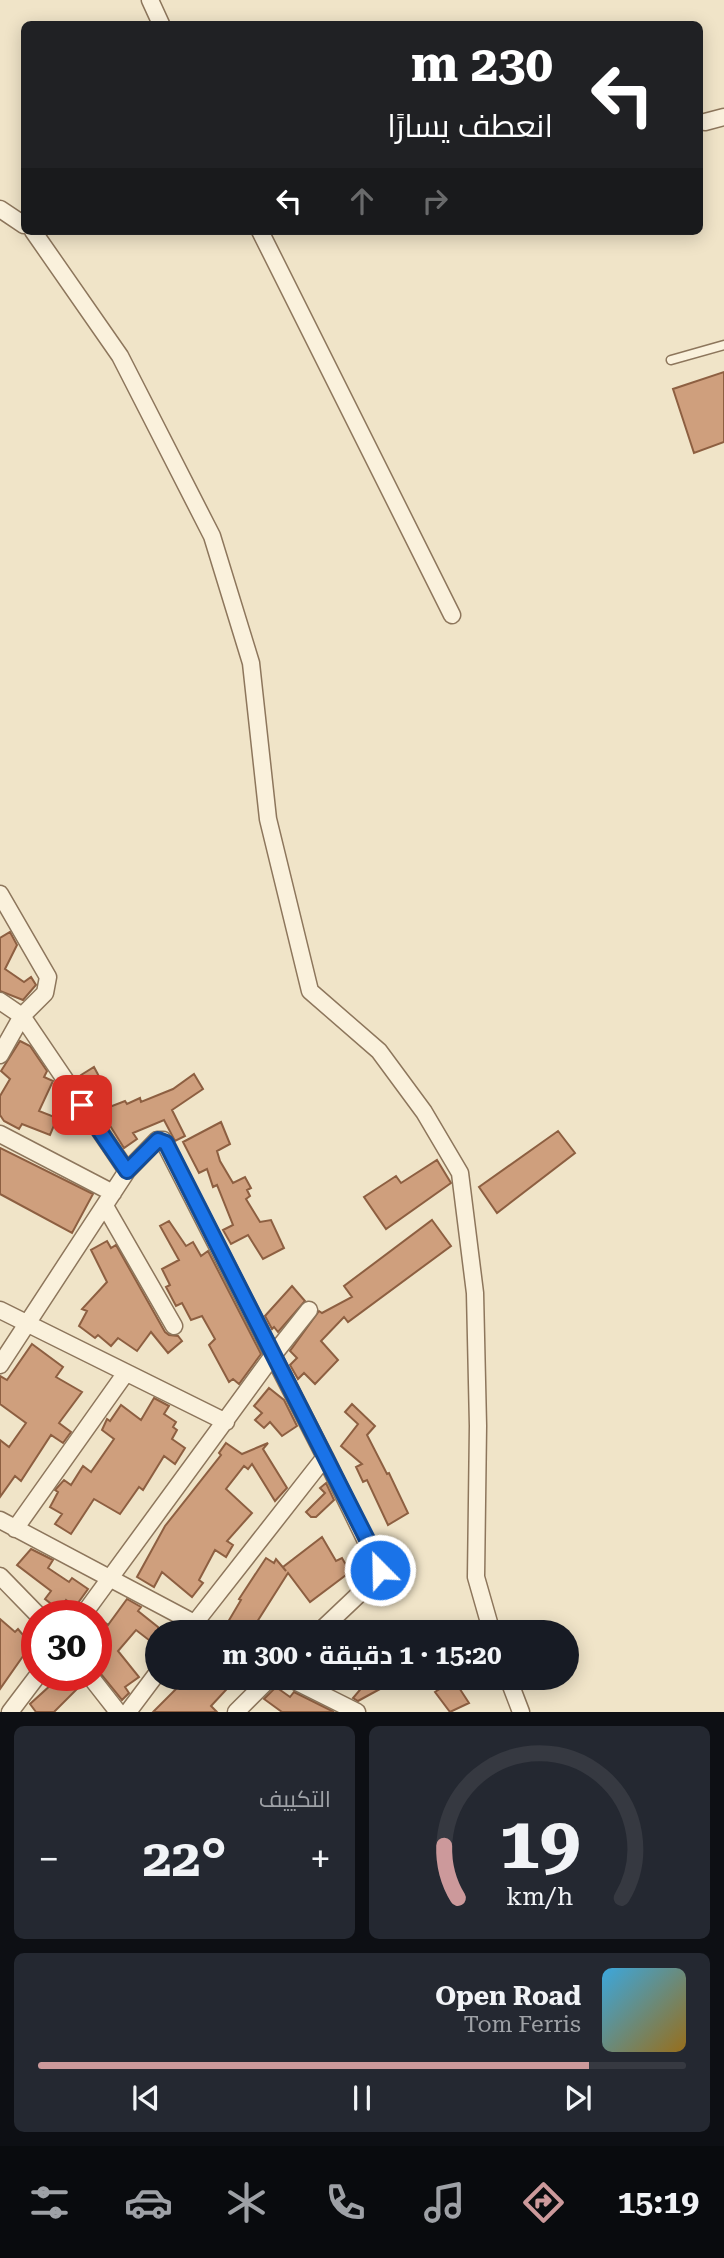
<!DOCTYPE html>
<html lang="ar">
<head>
<meta charset="utf-8">
<style>
	:root { --surface:#171b24; --page:#242831; --text:#f1f3f6; --muted:#9ea1a6; --line:#363941; --accent:#cc999b }
	body { margin:0; font-family:"Roboto Serif",Cairo,serif; background:var(--page); color:var(--text); direction:rtl; height:100vh; display:flex; flex-direction:column; font-size:26px; white-space:nowrap }
	* { box-sizing:border-box; margin:0 }
	p { font-size:23px; color:var(--muted) }
	.icon { flex:none; width:38px; height:38px; fill:none; stroke:currentColor; stroke-width:2; stroke-linecap:round; stroke-linejoin:round }
	.map { position:relative; height:1712px; overflow:hidden; direction:ltr }
	.drawer { display:flex; flex-direction:column; gap:14px; padding:14px; background:#0d0f14; flex:1 }
	.drawer>* { flex:none }
	.guide { position:absolute; left:21px; top:21px; width:682px; height:214px; border-radius:10px; box-shadow:0 4px 18px #0003; direction:rtl; background:#202124; color:#fff; overflow:hidden }
	.speed { position:absolute; left:21px; top:1600px; display:flex; gap:14px; font-size:35px; font-weight:700; text-align:center }
	.speed>* { display:grid; place-content:center; width:91px; height:91px; border-radius:50%; background:var(--surface); box-shadow:0 4px 18px #0003; line-height:1 }
	.speed .limit { border:10px solid #d22; background:#fff; color:#111 }
	.pin { position:absolute; display:grid; place-items:center; width:60px; height:60px; color:#fff; margin:-30px; border-radius:14px; box-shadow:0 4px 10px #0006 }
	.me { position:absolute; width:77px; margin:-38px; rotate:337deg; stroke-linejoin:round; filter:drop-shadow(0 0 5px #0008) }
	.turn { display:flex; align-items:center; gap:24px; height:147px; padding:0 35px; font-size:32px }
	.turn .icon { width:91px; height:91px; stroke-width:2.5 }
	.turn b { display:block; font-size:49px; line-height:60px }
	.lanes { display:flex; align-items:center; height:66px; padding:0 35px; background:#0003; justify-content:center; gap:35px; direction:ltr }
	.lanes .off { opacity:.35 }
	.big { font-size:52px; font-weight:700; line-height:1.1 }
	.drawer .card { flex:1; display:flex; flex-direction:column; justify-content:center; gap:10px; min-width:0; padding:0 24px; border-radius:10px; background:var(--page) }
	.drawer .dial { align-items:center; gap:0 }
	.dial svg { height:182px; overflow:visible; fill:none; stroke:var(--line); stroke-width:7; stroke-linecap:round; text-anchor:middle }
	.dial text { fill:var(--text); stroke:none }
	.song { display:flex; align-items:center; gap:21px }
	.cover { width:84px; height:84px; border-radius:10px; background:linear-gradient(135deg,hsl(200 70% 55%),hsl(40 70% 35%)) }
	.played { height:7px; border-radius:4px; background:linear-gradient(90deg,var(--accent) 85%,var(--line) 85%) }
	.keys { display:flex; justify-content:space-around; direction:ltr }
	.heat { display:flex; justify-content:space-between; align-items:center; font-size:38px; direction:ltr }
	.drawer .tiles { flex:1; display:grid; gap:14px; grid-template-columns:1fr 1fr }
	.card:last-child { grid-column:span 2 }
	.trip { position:absolute; left:145px; top:1620px; width:434px; height:70px; border-radius:35px; background:var(--surface); box-shadow:0 4px 18px #0003; font-weight:700; line-height:70px; text-align:center; direction:rtl }
	.tabs { display:flex; height:112px; justify-content:space-around; align-items:center; background:#090b0e; color:var(--muted) }
	.tabs .icon { width:49px; height:49px }
	.tabs .current { color:var(--accent) }
	.tabs b { font-size:32px; color:var(--text) }
	.map>svg:first-child { display:block }
	.building { fill:#cf9f7d; stroke:#8d5f41; stroke-width:2 }
	.lines { fill:none; stroke-linecap:round; stroke-linejoin:round }
	.service-casing { stroke:#8d765c; stroke-width:11 }
	.minor-casing { stroke:#8d765c; stroke-width:19 }
	.service { stroke:#faf1dc; stroke-width:8 }
	.minor { stroke:#faf1dc; stroke-width:16 }
	.route-casing { stroke:#114b97; stroke-width:18 }
	.route { stroke:#1a73e8; stroke-width:12 }
</style>
</head>
<body>
<div class="map">
<svg width="724" height="1712" viewBox="0 0 724 1712">
	<rect width="100%" height="100%" fill="#f0e4c8"/>
	<path class="building" d="M724,372V442L694,453L673,389Z
		M10,932L17,945L5,969L24,982L31,977L36,985L23,1000L0,991V938Z
		M20,1041L30,1046L47,1071L44,1077L53,1081L39,1111L57,1118L50,1135L22,1124L19,1129L4,1121L0,1115V1096L10,1079L1,1071Z
		M94,1067L103,1084L90,1092L81,1075Z
		M194,1074L203,1089L172,1110L185,1136L175,1141L164,1120L133,1133L137,1139L124,1148L99,1108H107L125,1101L127,1104L140,1098L141,1102L173,1089Z
		M221,1122L230,1144L217,1151L220,1161L233,1183L245,1177L251,1188L247,1190L250,1196L246,1199L260,1222L271,1220L284,1248L263,1259L248,1235L231,1244L223,1230L233,1225L217,1185L213,1187L207,1169L199,1173L183,1142Z
		M558,1131L575,1153L497,1213L479,1187Z
		M0,1148L93,1194L72,1233L0,1194Z
		M437,1160L451,1183L386,1229L364,1197L396,1176L401,1183Z
		M432,1220L451,1246L348,1322L344,1317L321,1341L338,1360L315,1384L304,1373L298,1379L290,1365L297,1358L290,1351L319,1311L322,1313L352,1297L344,1286Z
		M169,1221L186,1246L193,1242L201,1256L208,1251L261,1354L239,1384L233,1379L229,1382L209,1345L215,1339L202,1316L191,1320L182,1303L176,1306L166,1287L170,1285L162,1269L179,1260L160,1226Z
		M107,1241L111,1248L116,1245L165,1332L169,1335L178,1336L182,1341L168,1353L151,1332L137,1351L118,1338L111,1346L98,1335L95,1338L79,1326L87,1311L82,1309L107,1282L91,1250Z
		M292,1286L305,1301L278,1332L274,1327L272,1329L265,1316Z
		M32,1344L63,1367L56,1377L82,1392L59,1423L71,1432L63,1443L51,1435L21,1481L15,1476L0,1497V1440L9,1447L26,1423L0,1404V1376L7,1380Z
		M269,1388L284,1400L297,1426L282,1436L270,1422L264,1428L255,1420L262,1413L254,1406Z
		M154,1398L169,1406L164,1414L176,1422L173,1427L177,1430L172,1439L185,1448L175,1464L164,1456L143,1490L139,1487L120,1514L94,1499L71,1534L55,1524L62,1514L50,1507L58,1492L55,1490L64,1480L71,1485L83,1466L91,1472L114,1439L102,1430L107,1419L110,1421L121,1405L141,1420Z
		M352,1404L375,1426L367,1435L387,1474L389,1473L408,1513L388,1525L367,1480L363,1482L356,1467L362,1464L341,1446L358,1424L345,1412Z
		M226,1443L242,1454L268,1443L263,1449L287,1488L275,1501L252,1464L248,1469L244,1466L226,1489L252,1513L227,1541L233,1545L226,1557L215,1550L199,1580L203,1583L192,1597L162,1572L154,1587L137,1577L165,1526L221,1455L219,1453Z
		M326,1483L334,1500L316,1517H311L306,1512L325,1493L320,1488Z
		M322,1537L336,1561L342,1558L350,1572L310,1602L288,1573L250,1633H233L225,1627L241,1600L239,1599L266,1558L274,1563L276,1559L286,1571L283,1567Z
		M31,1549L53,1560L48,1568L69,1582L72,1578L88,1589L75,1607L66,1600L59,1610L45,1599L51,1591L17,1565Z
		M127,1599L141,1607L138,1611L158,1627V1647L136,1630L118,1651L139,1677L125,1687L129,1693L122,1700L96,1668V1615L108,1625Z
		M0,1619L15,1632L18,1629L23,1635L25,1632L35,1639L0,1689Z
		M48,1675H79L82,1684L54,1712H36L30,1704L53,1683Z
		M187,1678H237L211,1706L217,1712H153Z
		M370,1678H374L380,1689L358,1701L353,1698Z
		M454,1680L469,1703L450,1712L435,1692Z
		M276,1687L290,1697L294,1692L334,1712H282L264,1699Z"/>
	<g class="lines">
		<g class="service-casing">
			<path id="service" d="M671,360L724,345"/>
		</g>
		<g class="minor-casing">
			<path id="minor" d="M150,0L161,24
				M705,122L724,117
				M0,209L24,225
				M33,231L120,356L212,536L251,663L268,819L310,991L379,1051L424,1112L460,1173L475,1293L478,1426L476,1577L492,1633
				M260,231L452,615
				M0,894L48,977L45,993L22,1016L0,1001
				M0,1055L22,1016L127,1171
				M0,1134L113,1193
				M105,1206L174,1326
				M0,1310L226,1422
				M0,1365L127,1171L157,1140H163L325,1457L187,1633
				M0,1520L213,1633
				M15,1529L125,1374
				M0,1576L38,1615
				M83,1615L274,1354L309,1310
				M318,1633L375,1579L380,1570L325,1457
				M89,1675L118,1712
				M289,1678L357,1712
				M508,1678L521,1712
				M10,1712L38,1675
				M128,1712L158,1672
				M236,1712L270,1678"/>
		</g>
		<use href="#service" class="service"/>
		<use href="#minor" class="minor"/>
	</g>
	<g class="lines">
		<g class="route-casing">
			<path id="route" d="M82,1105L127,1171L158,1140L166,1143L376,1557L380,1570"/>
		</g>
		<use href="#route" class="route"/>
	</g>
</svg>
<div class="speed"><div class="limit">30</div></div>
<div class="pin" style="left:82px;top:1105px;background:#d93025"><svg class="icon" aria-label="arrive" viewBox="0 0 24 24"><path d="M6 21V4h12l-3 4 3 4H6"/></svg></div>
<svg class="me" style="left:380px;top:1570px" viewBox="-20 -20 40 40"><circle r="17" fill="#1a73e8" stroke="#fff" stroke-width="3"/><path d="M0-11L8 9 0 5-8 9z" fill="#fff"/></svg>
<div class="trip">15:20 · 1 دقيقة · 300 m</div>
<div class="guide">
<div class="turn"><svg class="icon" aria-label="left" viewBox="0 0 24 24"><path d="M17 20v-9H6M10 6l-5 5 5 5"/></svg><div><b>230 m</b>انعطف يسارًا</div></div>
<div class="lanes"><svg class="icon" aria-label="left" viewBox="0 0 24 24"><path d="M17 20v-9H6M10 6l-5 5 5 5"/></svg><svg class="icon off" aria-label="ahead" viewBox="0 0 24 24"><path d="M12 20V5M6 11l6-6 6 6"/></svg><svg class="icon off" aria-label="right" viewBox="0 0 24 24"><path d="M7 20v-9h11M14 6l5 5-5 5"/></svg></div>
</div>
</div>
<section class="drawer">
<div class="tiles">
<div class="card dial"><svg viewBox="0 0 100 80">
<path d="M14 69A42 42 0 1 1 86 69"/>
<path d="M14 69A42 42 0 0 1 8 46" stroke="#cc999b"/>
<text x="50" y="56" font-size="32" font-weight="700">19</text>
<text x="50" y="72" font-size="11">km/h</text>
</svg></div>
<div class="card"><p>التكييف</p>
<div class="heat"><a>−</a><b class="big">22°</b><a>+</a></div>
</div>
<div class="card">
<div class="song"><i class="cover"></i><div><b>Open Road</b><p>Tom Ferris</p></div></div>
<div class="played"></div>
<div class="keys"><svg class="icon" aria-label="previous" viewBox="0 0 24 24"><path d="M18 5L8 12l10 7zM5 5v14"/></svg><svg class="icon" aria-label="pause" viewBox="0 0 24 24"><path d="M8 5v14M16 5v14"/></svg><svg class="icon" aria-label="next" viewBox="0 0 24 24"><path d="M6 5l10 7-10 7zM19 5v14"/></svg></div>
</div>
</div>
</section>
<nav class="tabs">
<b>15:19</b>
<svg class="icon current" aria-label="directions" viewBox="0 0 24 24"><path d="M12 3l9 9-9 9-9-9zM9 14v-3h6M13 9l2 2-2 2"/></svg>
<svg class="icon" aria-label="music" viewBox="0 0 24 24"><path d="M9 18V5l10-2v13"/><circle cx="6" cy="18" r="3"/><circle cx="16" cy="16" r="3"/></svg>
<svg class="icon" aria-label="phone" viewBox="0 0 24 24"><path d="M5 4h4l2 5-3 2q2 4 5 5l2-3 5 2v4C11 20 4 13 5 4z"/></svg>
<svg class="icon" aria-label="climate" viewBox="0 0 24 24"><path d="M12 3v18M4 7l16 10M4 17L20 7"/></svg>
<svg class="icon" aria-label="car" viewBox="0 0 24 24"><path d="M5 17H2v-5l4-1 3-4h7l3 4 3 1v5h-3M9 17h6M6 11h13"/><circle cx="7" cy="17" r="2"/><circle cx="17" cy="17" r="2"/></svg>
<svg class="icon" aria-label="filters" viewBox="0 0 24 24"><path d="M4 7h16M4 17h16"/><circle cx="9" cy="7" r="2"/><circle cx="15" cy="17" r="2"/></svg>
</nav>
</body>
</html>
